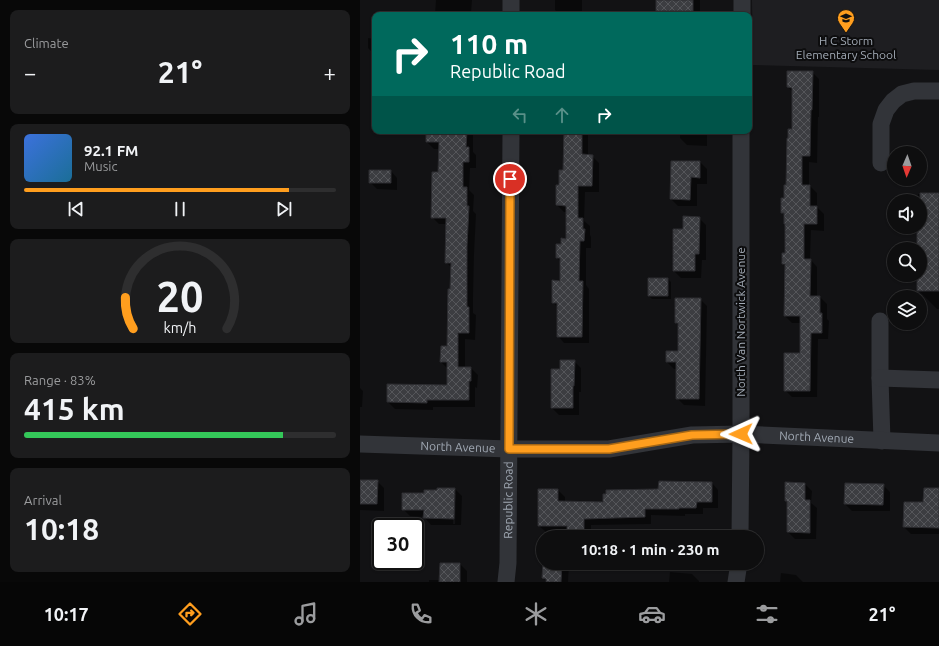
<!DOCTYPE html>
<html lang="en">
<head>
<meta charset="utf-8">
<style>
	:root { --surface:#0e0e0f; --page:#1c1c1d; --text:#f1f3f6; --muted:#9b9c9e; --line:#2e2e2f; --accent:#ff9e1e }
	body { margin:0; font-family:Ubuntu,sans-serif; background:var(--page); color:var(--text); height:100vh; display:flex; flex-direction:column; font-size:15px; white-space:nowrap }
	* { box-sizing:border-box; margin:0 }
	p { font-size:13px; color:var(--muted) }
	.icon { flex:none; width:22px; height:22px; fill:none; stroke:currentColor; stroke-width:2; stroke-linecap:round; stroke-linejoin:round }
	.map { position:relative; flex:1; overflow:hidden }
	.details { display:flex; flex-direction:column; gap:10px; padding:10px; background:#080808; width:360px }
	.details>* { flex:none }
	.banner { position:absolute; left:12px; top:12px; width:380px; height:122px; border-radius:8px; box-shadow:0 1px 3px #0004,0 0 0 1px var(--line); background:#00695c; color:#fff; overflow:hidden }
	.needle { width:26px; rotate:182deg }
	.tools { position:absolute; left:527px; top:146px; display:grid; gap:8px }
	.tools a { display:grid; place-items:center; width:40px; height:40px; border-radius:50%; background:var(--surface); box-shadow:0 1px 3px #0004,0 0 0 1px var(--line); font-size:20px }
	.speed { position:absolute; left:12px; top:518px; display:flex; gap:8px; font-size:20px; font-weight:700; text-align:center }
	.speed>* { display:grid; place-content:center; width:52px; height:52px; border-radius:50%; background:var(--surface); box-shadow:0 1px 3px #0004,0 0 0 1px var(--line); line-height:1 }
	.speed .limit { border:2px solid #111; border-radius:6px; background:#fff; color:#111 }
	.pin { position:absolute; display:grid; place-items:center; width:34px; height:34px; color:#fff; margin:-17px; border:2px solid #fff; border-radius:50%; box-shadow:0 1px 4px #0007 }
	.me { position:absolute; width:44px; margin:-22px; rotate:269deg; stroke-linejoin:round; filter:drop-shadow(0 0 3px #0008) }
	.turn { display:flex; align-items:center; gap:14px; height:84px; padding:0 12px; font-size:18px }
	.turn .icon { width:52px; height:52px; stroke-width:2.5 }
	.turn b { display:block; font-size:28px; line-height:34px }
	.lanes { display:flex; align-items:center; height:38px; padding:0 12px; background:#0003; justify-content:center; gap:20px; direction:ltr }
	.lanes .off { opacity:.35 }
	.big { font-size:30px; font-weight:700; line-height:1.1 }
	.details .tile { flex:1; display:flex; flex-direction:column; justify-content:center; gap:6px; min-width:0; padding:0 14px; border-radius:8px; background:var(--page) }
	.details .dial { align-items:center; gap:0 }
	.dial svg { height:104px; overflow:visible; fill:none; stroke:var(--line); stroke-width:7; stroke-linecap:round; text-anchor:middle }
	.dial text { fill:var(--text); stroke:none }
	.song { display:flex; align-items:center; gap:12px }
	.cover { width:48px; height:48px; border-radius:6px; background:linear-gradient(135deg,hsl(220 70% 55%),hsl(200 70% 35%)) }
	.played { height:4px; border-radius:2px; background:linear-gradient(90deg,var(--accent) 85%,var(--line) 85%) }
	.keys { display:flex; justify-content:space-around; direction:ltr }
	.heat { display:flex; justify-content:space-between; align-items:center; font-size:22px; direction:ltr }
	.charge { height:6px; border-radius:3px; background:linear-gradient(90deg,#34c759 83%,var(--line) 0) }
	.trip { position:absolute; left:176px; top:530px; width:228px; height:40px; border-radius:20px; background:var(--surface); box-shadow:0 1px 3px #0004,0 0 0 1px var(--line); font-weight:700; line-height:40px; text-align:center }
	.tab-bar { display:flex; height:64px; justify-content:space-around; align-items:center; background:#060606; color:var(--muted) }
	.tab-bar .icon { width:28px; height:28px }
	.tab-bar .on { color:var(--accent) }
	.tab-bar b { font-size:18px; color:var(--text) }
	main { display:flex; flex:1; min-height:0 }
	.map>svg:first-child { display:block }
	.built { fill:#1e1e21 }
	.shadow { fill:#0007; fill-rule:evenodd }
	.building { fill:url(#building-cross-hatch); stroke:#2c2c30 }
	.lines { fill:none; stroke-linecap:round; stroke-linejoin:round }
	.minor { stroke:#323439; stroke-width:17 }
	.route-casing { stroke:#a66714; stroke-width:10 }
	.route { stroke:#ff9e1e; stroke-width:7 }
	.labels { text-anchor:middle; stroke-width:4; stroke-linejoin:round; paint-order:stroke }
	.poi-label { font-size:12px; fill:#a2aab5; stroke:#0d0d0e }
	.street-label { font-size:12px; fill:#a2aab5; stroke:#0d0d0e }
</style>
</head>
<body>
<main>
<section class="details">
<div class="tile"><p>Climate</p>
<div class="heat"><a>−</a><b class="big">21°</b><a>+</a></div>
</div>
<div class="tile">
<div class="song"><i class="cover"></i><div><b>92.1 FM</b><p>Music</p></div></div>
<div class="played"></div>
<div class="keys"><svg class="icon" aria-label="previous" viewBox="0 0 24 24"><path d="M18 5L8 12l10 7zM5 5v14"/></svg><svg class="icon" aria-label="pause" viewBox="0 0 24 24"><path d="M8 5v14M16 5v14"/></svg><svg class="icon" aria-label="next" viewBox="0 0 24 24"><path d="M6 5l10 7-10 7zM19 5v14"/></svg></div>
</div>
<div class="tile dial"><svg viewBox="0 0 100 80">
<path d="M14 69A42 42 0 1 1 86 69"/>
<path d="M14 69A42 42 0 0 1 8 45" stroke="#ff9e1e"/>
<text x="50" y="56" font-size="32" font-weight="700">20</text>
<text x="50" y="72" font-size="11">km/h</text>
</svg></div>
<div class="tile"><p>Range · 83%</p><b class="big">415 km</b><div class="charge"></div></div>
<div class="tile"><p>Arrival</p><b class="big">10:18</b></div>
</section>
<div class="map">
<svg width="579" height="582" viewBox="0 0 579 582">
	<defs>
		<pattern id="building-cross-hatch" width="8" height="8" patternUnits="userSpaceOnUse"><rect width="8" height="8" fill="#3c3d41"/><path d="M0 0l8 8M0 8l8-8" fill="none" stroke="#55565a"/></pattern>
	</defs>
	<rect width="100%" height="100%" fill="#121214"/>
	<path class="built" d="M392,0H579V70L393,65Z"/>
	<path class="shadow" d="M76,0H112L111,13L113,15H73V14H75Z
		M195,0H222V15H200L195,10Z
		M311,0H340V15H311Z
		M8,38L15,39V51H11L8,48Z
		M452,72L459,79V117H458L457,163L449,162V186H450L457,193V207L464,214V231L451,230L450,259L457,267V297H460L467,304V319L469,321L468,339H458L457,397H432L425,390L441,354V323H432L425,316L426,266L423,263L426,254L425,215L422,212L425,200L427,186L433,130V92L428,87Z
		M67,131H113V152L116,155V168H110L109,190L114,195L113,211L116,214L114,254L113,297V313L116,315L115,340L105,339V368H111L118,375L117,388L115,387V407H73V410L35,409L28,402V385L88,386V369L81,362L82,347H88L91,290L92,268L86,262L87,224H79L72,217L79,173L80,149H74L67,142Z
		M204,131H228V155L232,156L239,163V192H225L224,221L230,226V235L231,237V248H226V285L229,289V343H204L198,336V308L193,302L201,282V262L197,258L202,245L207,240V212H204L197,205L200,186L204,171Z
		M320,131H347V146L327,145L320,138Z
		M340,162L347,169V184H337V206H318L311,199Z
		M31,171L37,178V190L17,189L10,182Z
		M558,194H579V309H577L558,290V275H560V249H558V227H560V201H558Z
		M339,218L346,225V260H342L341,278H321L314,271L324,230Z
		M308,279L311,282V299H292L289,296Z
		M340,299L347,306L345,406L324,405L317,398V369H314L307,362L319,352V326L316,323Z
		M214,361L221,368V392H219V415H199L192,408L201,370Z
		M0,388L3,391L2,407H0Z
		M0,481H17L24,488V511L0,510Z
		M352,483L358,490V508H343V514H325V516L291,515V524L231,525V537H208V533L186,532L179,526L198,490L205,497V502L244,503L299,490Z
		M445,484L452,491L451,503L457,508L456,539H435L428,532V503L426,500Z
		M523,485L530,492V511H492L485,504Z
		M95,489L102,496L101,525H71L64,517L50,516L43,509L65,494ZM94,494H96L95,524H93Z
		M579,489V534H551L544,527L564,503Z
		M184,563H230V570L214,568L209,563L208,582H185V580L183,578Z
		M100,564L107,571V582H69V580H80Z
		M310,572L332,574L339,581V582H309Z
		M421,573L436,575L443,582H420Z"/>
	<path class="building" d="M296,0H333V11H296Z
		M427,71H453L452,110H451L450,156H442V185H450V206H457V224H444V259H451L450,296H460V313H462V333H451L450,391H424V353H440V316H424L425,264H422V253H425V224H424V213H421V198H424V185H426L427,138H428V129H432V88L427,87Z
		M66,131H107L106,147H109V162H103V187H107V206H109L107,246V307H109V333H98V367H111V381H109V400H67V403L27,402V384L87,385V362H80L81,346H87L88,289H90L91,263H85L86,218H71L72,172H78L79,142H66Z
		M204,131H222V154L233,155L232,186H218V218H223V229H225L224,241H220L219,281H223L222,337H197V303H192V280L200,281V258H196V244H201V238L206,239V206L196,205V185H199V170H203Z
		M311,161H340V178L331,177L330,200L310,199Z
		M9,170H31V183H9Z
		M560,193H579V291H557V275H560V249H557V227H560Z
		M323,216L340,217L339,254H335V271H313V229H323Z
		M288,278H308V296H288Z
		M315,298H341L339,399H316V362H306V351H318V323H315Z
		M200,360H215L214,386H213V408H191V369H200Z
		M0,480H18L17,504H0Z
		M299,481L352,482V502H337L336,508H319V509H285V517L224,519V534H207V526H178V489H198V501L243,502V494H246V490L298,489Z
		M425,482L445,483V500H450V533L427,532V501H425Z
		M485,483L524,484L523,505L484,504Z
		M77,488H95L94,519L63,518L64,510H42V493H64V490H77Z
		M564,488H579V528L543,527L544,502H563Z
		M80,563H100V582H79Z
		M183,563H202L201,582H186V579L182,578Z"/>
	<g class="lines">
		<g class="minor">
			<path d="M151,15V0"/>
			<path d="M382,15V0"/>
			<path d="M521,163V124L526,110L533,101L542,94L554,91H579"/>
			<path d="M520,321V378L522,441"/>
			<path d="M520,378L579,380"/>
			<path id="s1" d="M0,444L149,449H249L332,435L381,434L579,443"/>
			<path d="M380,537L381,434V131"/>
			<path id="s2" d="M146,582L148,563L151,131"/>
			<path d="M376,582L379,563"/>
		</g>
	</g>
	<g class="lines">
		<g class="route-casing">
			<path id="route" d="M150,179L149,449H249L332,435L381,434"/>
		</g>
		<use href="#route" class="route"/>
	</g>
	<defs>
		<g id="school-pin" transform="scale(0.9)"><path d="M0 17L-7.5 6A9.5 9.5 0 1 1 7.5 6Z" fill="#ff9e1e" stroke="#0d0d0e"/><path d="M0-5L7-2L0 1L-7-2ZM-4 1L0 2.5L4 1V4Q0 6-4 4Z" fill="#111"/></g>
	</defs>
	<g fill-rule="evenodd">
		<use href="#school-pin" x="486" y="18"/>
	</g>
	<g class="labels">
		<g class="poi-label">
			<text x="486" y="45">H C Storm<tspan x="486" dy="14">Elementary School</tspan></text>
		</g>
		<g class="street-label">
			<text transform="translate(381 322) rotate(-90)" y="4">North Van Nortwick Avenue</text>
			<text dy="4" stroke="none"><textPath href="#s1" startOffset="458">North Avenue</textPath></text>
			<text dy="4" stroke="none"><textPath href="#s1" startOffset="98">North Avenue</textPath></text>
			<text dy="4" stroke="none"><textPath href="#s2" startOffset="82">Republic Road</textPath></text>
		</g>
	</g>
</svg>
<div class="tools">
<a><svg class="needle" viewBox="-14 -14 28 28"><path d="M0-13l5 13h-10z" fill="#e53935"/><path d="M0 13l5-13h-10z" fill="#9b9c9e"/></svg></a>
<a><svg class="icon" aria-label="sound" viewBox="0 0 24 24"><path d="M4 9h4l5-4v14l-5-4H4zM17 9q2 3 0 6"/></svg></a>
<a><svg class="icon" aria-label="search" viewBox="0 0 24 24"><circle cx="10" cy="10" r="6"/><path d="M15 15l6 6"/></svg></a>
<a><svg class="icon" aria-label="layers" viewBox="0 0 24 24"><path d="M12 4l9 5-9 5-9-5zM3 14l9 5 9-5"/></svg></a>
</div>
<div class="speed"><div class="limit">30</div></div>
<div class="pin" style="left:150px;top:179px;background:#d93025"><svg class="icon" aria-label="arrive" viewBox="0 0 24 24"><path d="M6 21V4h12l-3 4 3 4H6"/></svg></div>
<svg class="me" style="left:381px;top:434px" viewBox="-20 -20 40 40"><path d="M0-17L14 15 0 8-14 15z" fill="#ff9e1e" stroke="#fff" stroke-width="4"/></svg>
<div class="trip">10:18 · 1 min · 230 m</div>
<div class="banner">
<div class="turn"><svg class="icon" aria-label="right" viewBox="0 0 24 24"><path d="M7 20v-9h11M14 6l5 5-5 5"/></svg><div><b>110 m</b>Republic Road</div></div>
<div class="lanes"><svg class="icon off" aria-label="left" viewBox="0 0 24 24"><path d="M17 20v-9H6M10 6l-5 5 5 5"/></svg><svg class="icon off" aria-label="ahead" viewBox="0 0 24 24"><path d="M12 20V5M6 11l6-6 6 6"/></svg><svg class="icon" aria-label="right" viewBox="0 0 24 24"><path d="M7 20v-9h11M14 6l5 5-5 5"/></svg></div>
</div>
</div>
</main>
<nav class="tab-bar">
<b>10:17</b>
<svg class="icon on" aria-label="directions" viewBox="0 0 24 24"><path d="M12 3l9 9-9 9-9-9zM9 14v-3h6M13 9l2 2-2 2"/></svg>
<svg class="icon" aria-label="music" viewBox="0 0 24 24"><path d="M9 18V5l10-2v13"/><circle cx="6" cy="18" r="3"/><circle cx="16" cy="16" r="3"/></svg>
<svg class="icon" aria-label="phone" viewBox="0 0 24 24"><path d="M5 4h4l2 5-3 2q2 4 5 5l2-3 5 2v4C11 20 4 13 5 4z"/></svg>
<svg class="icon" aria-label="climate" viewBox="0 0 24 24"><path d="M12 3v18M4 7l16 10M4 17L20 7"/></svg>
<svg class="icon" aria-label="car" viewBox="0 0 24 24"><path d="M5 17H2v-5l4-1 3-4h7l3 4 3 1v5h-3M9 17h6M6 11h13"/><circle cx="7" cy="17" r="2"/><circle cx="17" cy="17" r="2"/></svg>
<svg class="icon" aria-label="filters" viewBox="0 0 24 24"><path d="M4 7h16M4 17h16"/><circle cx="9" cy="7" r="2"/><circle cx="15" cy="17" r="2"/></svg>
<b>21°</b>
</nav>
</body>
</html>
